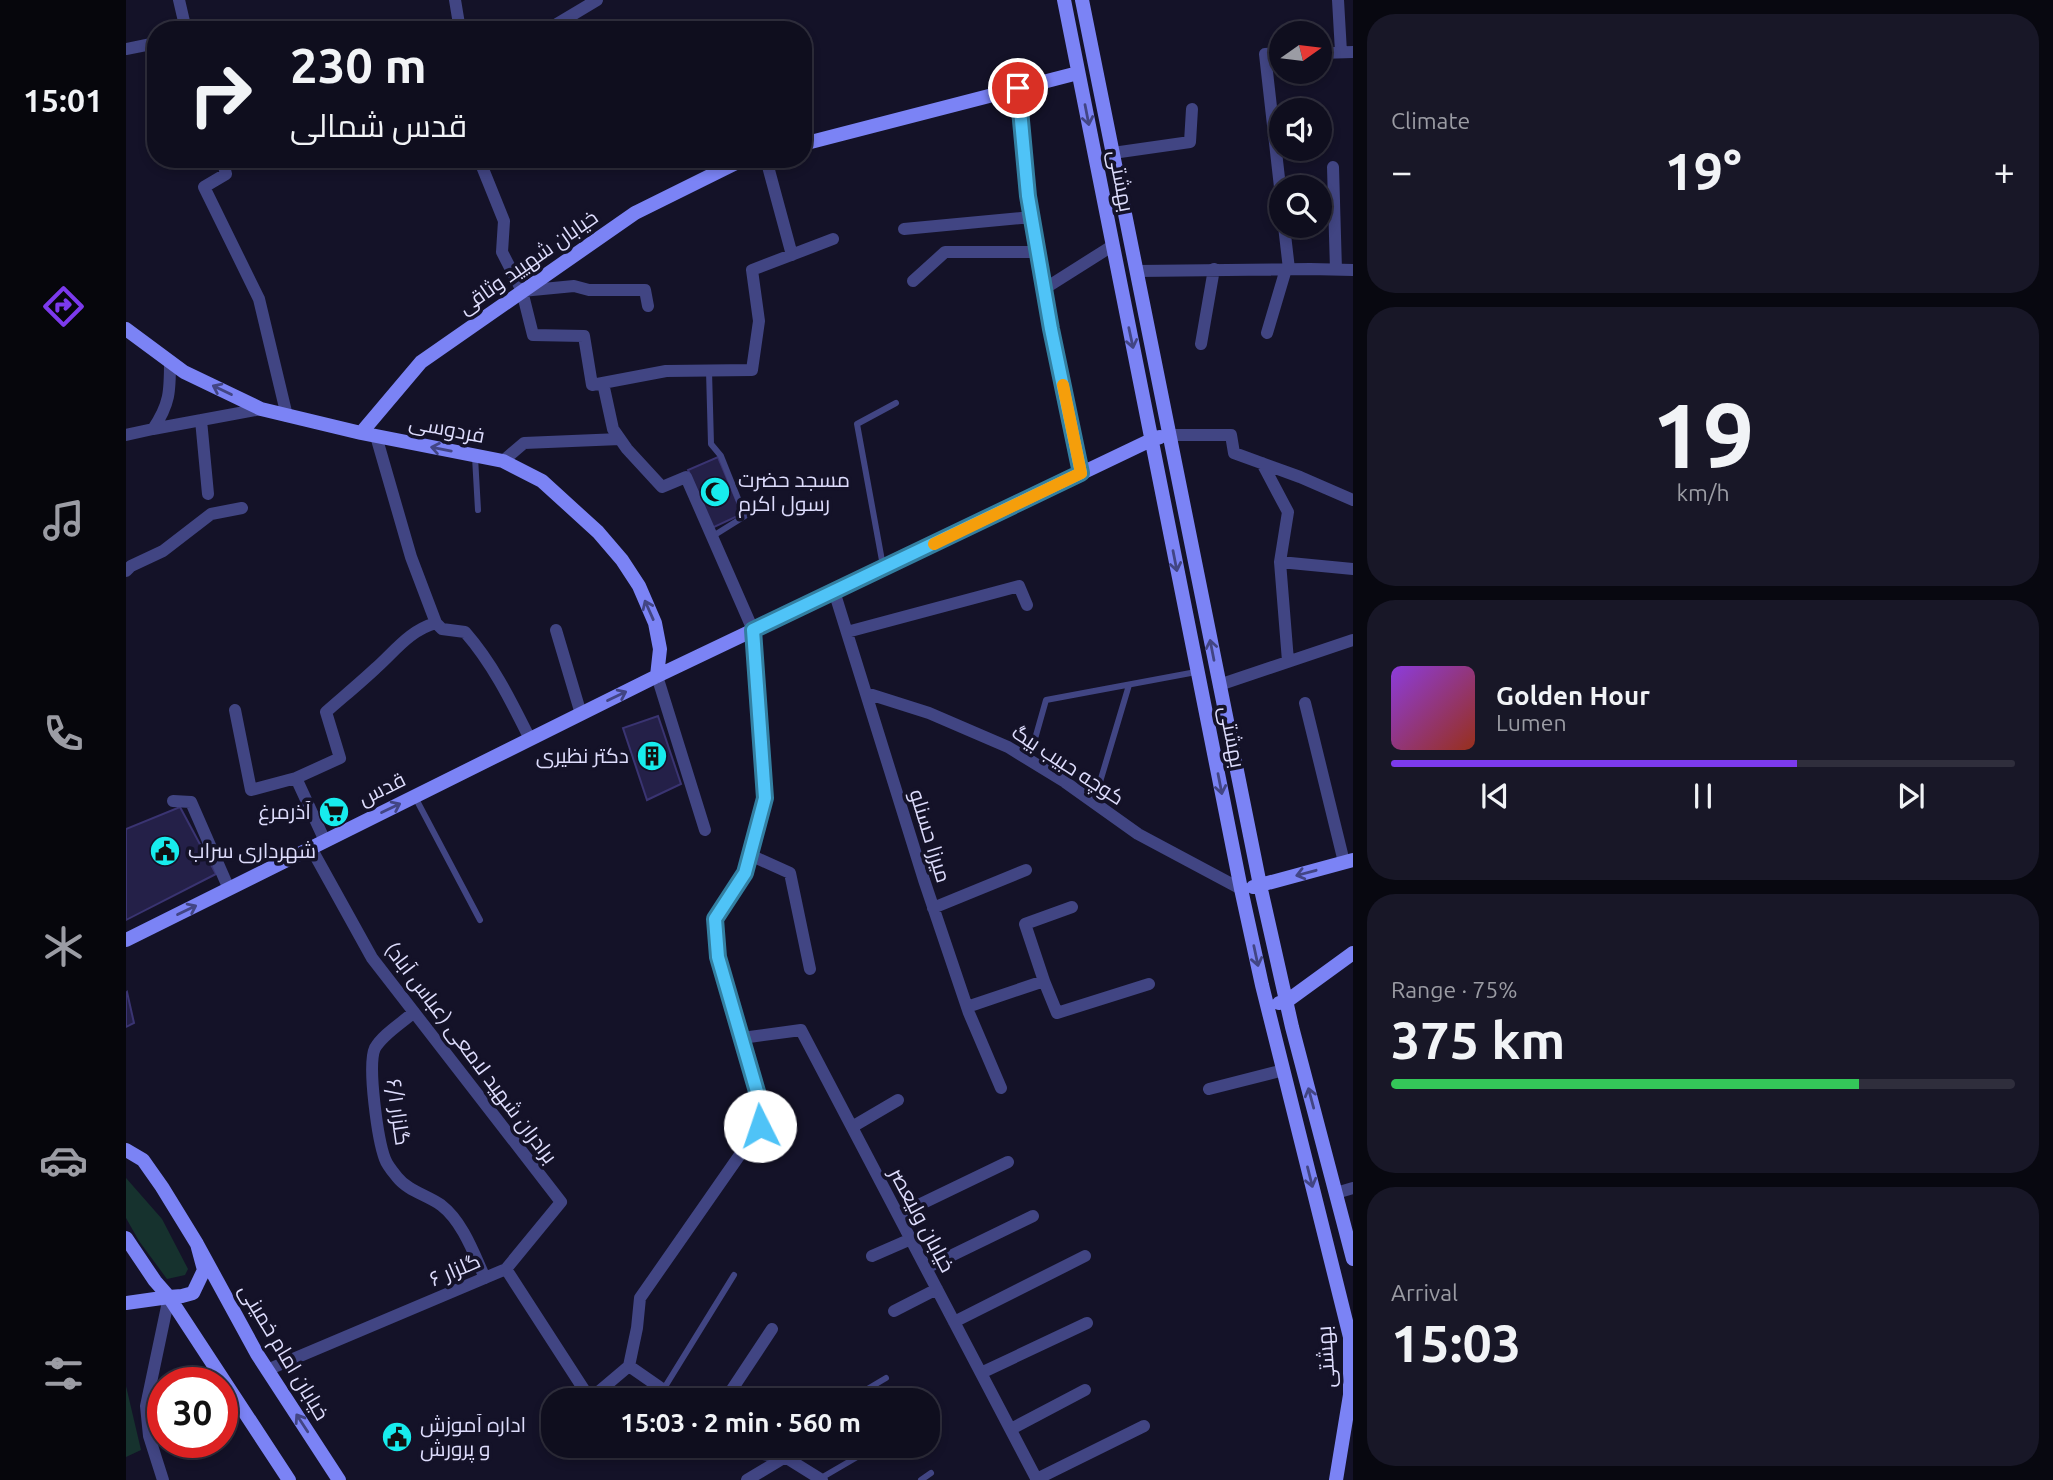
<!DOCTYPE html>
<html lang="en">
<head>
<meta charset="utf-8">
<style>
	:root { --surface:#0f0e1e; --page:#181727; --text:#f1f3f6; --muted:#9b9ca4; --line:#2f2e3c; --accent:#7c3aed }
	body { margin:0; font-family:Ubuntu,Cairo,sans-serif; background:var(--page); color:var(--text); height:100vh; display:flex; flex-direction:column; font-size:26px; white-space:nowrap }
	* { box-sizing:border-box; margin:0 }
	p { font-size:23px; color:var(--muted) }
	.icon { flex:none; width:38px; height:38px; fill:none; stroke:currentColor; stroke-width:2; stroke-linecap:round; stroke-linejoin:round }
	.map { position:relative; flex:1; overflow:hidden }
	.side { display:flex; flex-direction:column; gap:14px; padding:14px; background:#080810; width:700px }
	.side>* { flex:none }
	.hud { position:absolute; left:21px; top:21px; width:665px; height:147px; border-radius:28px; box-shadow:0 4px 10px #0003,0 0 0 2px var(--line); background:#0f0e1e; color:var(--text); overflow:hidden }
	.needle { width:46px; rotate:76deg }
	.buttons { position:absolute; left:1143px; top:21px; display:grid; gap:14px }
	.buttons a { display:grid; place-items:center; width:63px; height:63px; border-radius:50%; background:var(--surface); box-shadow:0 4px 10px #0003,0 0 0 2px var(--line); font-size:35px }
	.speed { position:absolute; left:21px; top:1367px; display:flex; gap:14px; font-size:35px; font-weight:700; text-align:center }
	.speed>* { display:grid; place-content:center; width:91px; height:91px; border-radius:50%; background:var(--surface); box-shadow:0 4px 10px #0003,0 0 0 2px var(--line); line-height:1 }
	.speed .limit { border:10px solid #d22; background:#fff; color:#111 }
	.pin { position:absolute; display:grid; place-items:center; width:60px; height:60px; color:#fff; margin:-30px; border:4px solid #fff; border-radius:50%; box-shadow:0 2px 7px #0007 }
	.me { position:absolute; width:77px; margin:-38px; rotate:356deg; stroke-linejoin:round; filter:drop-shadow(0 0 5px #0008) }
	.turn { display:flex; align-items:center; gap:24px; height:147px; padding:0 28px; font-size:32px }
	.turn .icon { width:91px; height:91px; stroke-width:2.5 }
	.turn b { display:block; font-size:49px; line-height:60px }
	.big { font-size:52px; font-weight:700; line-height:1.1 }
	.side .card { flex:1; display:flex; flex-direction:column; justify-content:center; gap:10px; min-width:0; padding:0 24px; border-radius:28px; background:var(--page) }
	.side .dial { align-items:center; gap:0 }
	.dial b { font-size:91px; line-height:1 }
	.song { display:flex; align-items:center; gap:21px }
	.cover { width:84px; height:84px; border-radius:10px; background:linear-gradient(135deg,hsl(270 70% 55%),hsl(10 70% 35%)) }
	.played { height:7px; border-radius:4px; background:linear-gradient(90deg,var(--accent) 65%,var(--line) 65%) }
	.keys { display:flex; justify-content:space-around; direction:ltr }
	.heat { display:flex; justify-content:space-between; align-items:center; font-size:38px; direction:ltr }
	.charge { height:10px; border-radius:5px; background:linear-gradient(90deg,#34c759 75%,var(--line) 0) }
	.trip { position:absolute; left:415px; top:1388px; width:399px; height:70px; border-radius:28px; background:var(--surface); box-shadow:0 4px 10px #0003,0 0 0 2px var(--line); font-weight:700; line-height:70px; text-align:center }
	main { display:flex; flex:1; min-height:0 }
	.dock { display:flex; flex-direction:column; width:126px; justify-content:space-around; align-items:center; background:#06060c; color:var(--muted) }
	.dock .icon { width:49px; height:49px }
	.dock .selected { color:var(--accent) }
	.dock b { font-size:32px; color:var(--text) }
	.map>svg:first-child { display:block }
	.green { fill:#16322e }
	.building { fill:#242048; stroke:#3a3472; stroke-width:2 }
	.lines { fill:none; stroke-linecap:round; stroke-linejoin:round }
	.lane { stroke:#414583; stroke-width:6 }
	.street { stroke:#414583; stroke-width:12 }
	.secondary { stroke:#7b83f5; stroke-width:14 }
	.oneway { stroke:#424584 }
	.route-casing { stroke:#337fa1; stroke-width:18 }
	.route { stroke:#4fc3f7; stroke-width:12 }
	.slow { stroke:#f59e0b; stroke-width:12 }
	.labels { text-anchor:middle; stroke-width:7; stroke-linejoin:round; paint-order:stroke }
	.street-label { font-size:21px; fill:#dddcfc; stroke:#141228 }
	.poi-label { font-size:21px; fill:#dddcfc; stroke:#141228; text-anchor:start }
</style>
</head>
<body>
<main>
<nav class="dock">
<b>15:01</b>
<svg class="icon selected" aria-label="directions" viewBox="0 0 24 24"><path d="M12 3l9 9-9 9-9-9zM9 14v-3h6M13 9l2 2-2 2"/></svg>
<svg class="icon" aria-label="music" viewBox="0 0 24 24"><path d="M9 18V5l10-2v13"/><circle cx="6" cy="18" r="3"/><circle cx="16" cy="16" r="3"/></svg>
<svg class="icon" aria-label="phone" viewBox="0 0 24 24"><path d="M5 4h4l2 5-3 2q2 4 5 5l2-3 5 2v4C11 20 4 13 5 4z"/></svg>
<svg class="icon" aria-label="climate" viewBox="0 0 24 24"><path d="M12 3v18M4 7l16 10M4 17L20 7"/></svg>
<svg class="icon" aria-label="car" viewBox="0 0 24 24"><path d="M5 17H2v-5l4-1 3-4h7l3 4 3 1v5h-3M9 17h6M6 11h13"/><circle cx="7" cy="17" r="2"/><circle cx="17" cy="17" r="2"/></svg>
<svg class="icon" aria-label="filters" viewBox="0 0 24 24"><path d="M4 7h16M4 17h16"/><circle cx="9" cy="7" r="2"/><circle cx="15" cy="17" r="2"/></svg>
</nav>
<div class="map">
<svg width="1227" height="1480" viewBox="0 0 1227 1480">
	<rect width="100%" height="100%" fill="#141228"/>
	<path class="green" d="M0,1178L36,1219L62,1269L59,1275L41,1279L13,1241L0,1218Z
		M0,1386L15,1450L0,1457Z"/>
	<path class="building" d="M592,457L616,514L586,528L562,470Z
		M532,716L555,784L521,800L497,728Z
		M54,807L90,874L0,920V829Z
		M1,992L8,1023L0,1027V993Z"/>
	<g class="lines">
		<path class="lane" d="M583,371L585,444L595,456L619,516L587,536
			M349,457L352,510
			M757,566L731,424L770,403
			M903,760L920,700L1070,672
			M289,797L354,920
			M968,802L1003,685
			M537,1390L608,1275
			M723,1400L760,1378
			M695,1478L750,1446
			M795,1480L805,1473"/>
		<path class="street" d="M53,0L60,30
			M329,0L334,30
			M1212,0L1215,52
			M432,30L431,24L471,0
			M0,49L30,43
			M1155,53L1139,54L1155,196
			M1194,53L1227,52
			M892,88L902,196L925,329L955,473
			M987,153L1064,142L1066,109
			M96,159L100,174L78,187L133,299L161,416
			M353,159L378,221L376,252L396,291L407,335L458,336L466,385L540,371L626,370L633,321L626,270L707,239
			M640,159L666,255
			M1207,167L1210,270
			M1158,226L1163,269
			M778,229L906,217
			M1011,271L1184,269L1227,270
			M787,281L819,252H912
			M918,289L986,246
			M396,291L448,286L463,290H519L522,306
			M1141,333L1160,269
			M1075,344L1088,269
			M477,383L487,429L501,449L536,487L560,477L627,630L639,798L619,873L589,919L592,957L632,1095L634,1126L514,1298L511,1328L503,1366
			M75,420L82,494
			M27,429C44,404 44,391 44,362
			M0,435L27,429L135,409
			M1044,435H1105L1108,453L1174,477L1227,500
			M250,436L285,557L310,623L316,629L339,632C367,664 385,701 404,739
			M377,461L398,443L494,439
			M1136,463L1162,512L1154,562L1162,661
			M1154,562L1227,569
			M0,571L5,566L37,551L85,514L116,508
			M708,591L798,880L843,1013L875,1088
			M430,630L455,714
			M721,632L893,586L901,605
			M531,676L579,830
			M1093,685L1227,640
			M740,693L803,713L882,747L939,782L1012,834L1115,889
			M1179,703L1218,862
			M109,710L125,790L170,778
			M47,801L65,802L103,889
			M199,841L170,778L214,758L200,712C217,697 234,683 250,668C269,651 284,630 310,623
			M185,848L246,958L435,1202L380,1269
			M624,855L664,873L684,969
			M807,908L900,870
			M918,981L899,924L946,907
			M841,1007L918,981L931,1013L1023,984
			M288,1012C276,1023 257,1034 249,1048C241,1065 252,1141 259,1159C261,1165 267,1172 271,1177C282,1191 301,1195 315,1205C337,1222 348,1254 359,1278
			M616,1038L675,1030L911,1480
			M1083,1089L1158,1070
			M726,1127L772,1100
			M1210,1193L1227,1188
			M772,1215L882,1162
			M746,1256L785,1239
			M800,1268L907,1216
			M768,1311L811,1289
			M828,1322L959,1256
			M503,1366L552,1400
			M141,1370L380,1269L464,1399L503,1366
			M855,1373L961,1323
			M599,1400L646,1329
			M885,1429L959,1390
			M619,1446L630,1453L659,1457L696,1480
			M911,1479L1018,1426
			M37,1480L23,1436L20,1406L43,1297
			M621,1480L659,1457"/>
		<path class="secondary" d="M938,0L1115,889L1136,985L1224,1337V1395L1210,1480
			M956,0L1134,885L1166,1027L1227,1259
			M677,144L952,73
			M0,329L58,372L135,409L235,433L377,461L416,481L472,532L496,560L513,586L529,623L534,649L531,676
			M235,433L295,362L509,213L618,159
			M1127,887L1227,860
			M0,940L531,676L1025,440L1034,437
			M1153,1003L1161,1001L1227,953
			M0,1150L17,1160L36,1187L71,1244L78,1270L67,1293L56,1296L43,1297L29,1281L0,1238
			M71,1244L131,1354L213,1480
			M0,1303L43,1297L163,1480"/>
	</g>
	<defs><path id="oneway-shaft" d="M-6 0H5M1.5-3L5.5 0L1.5 3" fill="none" stroke-width="1.6" stroke-linecap="round" stroke-linejoin="round" transform="scale(1.75)"/></defs>
	<g class="oneway">
		<use href="#oneway-shaft" transform="translate(961 115) rotate(79)"/>
		<use href="#oneway-shaft" transform="translate(1005 338) rotate(78)"/>
		<use href="#oneway-shaft" transform="translate(96 390) rotate(-154)"/>
		<use href="#oneway-shaft" transform="translate(315 449) rotate(-169)"/>
		<use href="#oneway-shaft" transform="translate(1049 561) rotate(79)"/>
		<use href="#oneway-shaft" transform="translate(523 610) rotate(-114)"/>
		<use href="#oneway-shaft" transform="translate(1086 650) rotate(-101)"/>
		<use href="#oneway-shaft" transform="translate(491 696) rotate(-26)"/>
		<use href="#oneway-shaft" transform="translate(1094 784) rotate(79)"/>
		<use href="#oneway-shaft" transform="translate(265 808) rotate(-26)"/>
		<use href="#oneway-shaft" transform="translate(1180 873) rotate(165)"/>
		<use href="#oneway-shaft" transform="translate(61 910) rotate(-26)"/>
		<use href="#oneway-shaft" transform="translate(1130 956) rotate(78)"/>
		<use href="#oneway-shaft" transform="translate(1185 1098) rotate(-105)"/>
		<use href="#oneway-shaft" transform="translate(1184 1177) rotate(76)"/>
		<use href="#oneway-shaft" transform="translate(176 1423) rotate(-123)"/>
	</g>
	<g class="lines">
		<g class="route-casing">
			<path id="route" d="M634,1126L632,1095L592,957L589,919L619,873L639,798L627,630L955,473L925,329L902,196L892,88"/>
		</g>
		<use href="#route" class="route"/>
		<path class="slow" d="M808,544L955,473L937,385"/>
	</g>
	<defs>
		<g id="mosque-disc" transform="scale(1.575)"><circle r="9.5" fill="#17eced" stroke="#141228"/><path d="M3.5-4.9A6 6 0 1 0 3.5 4.9A5 5 0 1 1 3.5-4.9Z" fill="#111"/></g>
		<g id="building-disc" transform="scale(1.575)"><circle r="9.5" fill="#17eced" stroke="#141228"/><path d="M-4-6H4V6H1V3H-1V6H-4ZM-2.5-4.3h1.7v1.8h-1.7ZM.8-4.3h1.7v1.8H.8ZM-2.5-1h1.7V.8h-1.7ZM.8-1h1.7V.8H.8Z" fill="#111"/></g>
		<g id="supermarket-disc" transform="scale(1.575)"><circle r="9.5" fill="#17eced" stroke="#141228"/><path d="M-6-5.5h2.5l.6 2H6L4.5 2H-2.5L-4.4-4H-6ZM-1.5 3.2a1.3 1.3 0 1 0 .1 0ZM3 3.2a1.3 1.3 0 1 0 .1 0Z" fill="#111"/></g>
		<g id="civic-disc" transform="scale(1.575)"><circle r="9.5" fill="#17eced" stroke="#141228"/><path d="M-.6-6.5H3V-4.5H.6V-3L4-1V1h2V6H-6V1h2V-1L-.6-3ZM-1.2 2.5V6h2.4V2.5Z" fill="#111"/></g>
	</defs>
	<g fill-rule="evenodd">
		<use href="#mosque-disc" x="589" y="492"/>
		<use href="#building-disc" x="526" y="756"/>
		<use href="#supermarket-disc" x="208" y="812"/>
		<use href="#civic-disc" x="39" y="851"/>
		<use href="#civic-disc" x="271" y="1437"/>
	</g>
	<g class="labels">
		<g class="street-label">
			<text transform="translate(995 181) rotate(79)" y="7">بهشتی</text>
			<text transform="translate(402 262) rotate(-35)" y="7">خیابان شهیید وثاقی</text>
			<text transform="translate(321 429) rotate(11)" y="7">فردوسی</text>
			<text transform="translate(1106 737) rotate(79)" y="7">بهشتی</text>
			<text transform="translate(942 765) rotate(33)" y="7">کوچه حبیب بیگ</text>
			<text transform="translate(256 789) rotate(-26)" y="7">قدس</text>
			<text transform="translate(804 836) rotate(73)" y="7">میرزا حسنلو</text>
			<text transform="translate(345 1053) rotate(53)" y="7">برادران شهید لامعی (عباس آباد)</text>
			<text transform="translate(272 1112) rotate(82)" y="7">گلزار ۶/۱</text>
			<text transform="translate(796 1220) rotate(62)" y="7">خیابان ولیعصر</text>
			<text transform="translate(329 1270) rotate(-23)" y="7">گلزار ۶</text>
			<text transform="translate(158 1352) rotate(59)" y="7">خیابان امام خمینی</text>
			<text transform="translate(1200 1357) rotate(-94)" y="7">بهشتی</text>
		</g>
		<g class="poi-label">
			<text x="612" y="487">مسجد حضرت<tspan x="612" dy="24">رسول اکرم</tspan></text>
			<text x="503" y="763" text-anchor="end">دکتر نظیری</text>
			<text x="185" y="819" text-anchor="end">آذرمرغ</text>
			<text x="62" y="858">شهرداری سراب</text>
			<text x="294" y="1432">اداره آموزش<tspan x="294" dy="24">و پرورش</tspan></text>
		</g>
	</g>
</svg>
<div class="buttons">
<a><svg class="needle" viewBox="-14 -14 28 28"><path d="M0-13l5 13h-10z" fill="#e53935"/><path d="M0 13l5-13h-10z" fill="#9b9ca4"/></svg></a>
<a><svg class="icon" aria-label="sound" viewBox="0 0 24 24"><path d="M4 9h4l5-4v14l-5-4H4zM17 9q2 3 0 6"/></svg></a>
<a><svg class="icon" aria-label="search" viewBox="0 0 24 24"><circle cx="10" cy="10" r="6"/><path d="M15 15l6 6"/></svg></a>
</div>
<div class="speed"><div class="limit">30</div></div>
<div class="pin" style="left:892px;top:88px;background:#d93025"><svg class="icon" aria-label="arrive" viewBox="0 0 24 24"><path d="M6 21V4h12l-3 4 3 4H6"/></svg></div>
<svg class="me" style="left:634px;top:1126px" viewBox="-20 -20 40 40"><circle r="19" fill="#fff"/><path d="M0-13L10 11 0 6-10 11z" fill="#4fc3f7"/></svg>
<div class="trip">15:03 · 2 min · 560 m</div>
<div class="hud">
<div class="turn"><svg class="icon" aria-label="right" viewBox="0 0 24 24"><path d="M7 20v-9h11M14 6l5 5-5 5"/></svg><div><b>230 m</b>قدس شمالی</div></div>
</div>
</div>
<section class="side">
<div class="card"><p>Climate</p>
<div class="heat"><a>−</a><b class="big">19°</b><a>+</a></div>
</div>
<div class="card dial"><b>19</b><p>km/h</p></div>
<div class="card">
<div class="song"><i class="cover"></i><div><b>Golden Hour</b><p>Lumen</p></div></div>
<div class="played"></div>
<div class="keys"><svg class="icon" aria-label="previous" viewBox="0 0 24 24"><path d="M18 5L8 12l10 7zM5 5v14"/></svg><svg class="icon" aria-label="pause" viewBox="0 0 24 24"><path d="M8 5v14M16 5v14"/></svg><svg class="icon" aria-label="next" viewBox="0 0 24 24"><path d="M6 5l10 7-10 7zM19 5v14"/></svg></div>
</div>
<div class="card"><p>Range · 75%</p><b class="big">375 km</b><div class="charge"></div></div>
<div class="card"><p>Arrival</p><b class="big">15:03</b></div>
</section>
</main>
</body>
</html>
